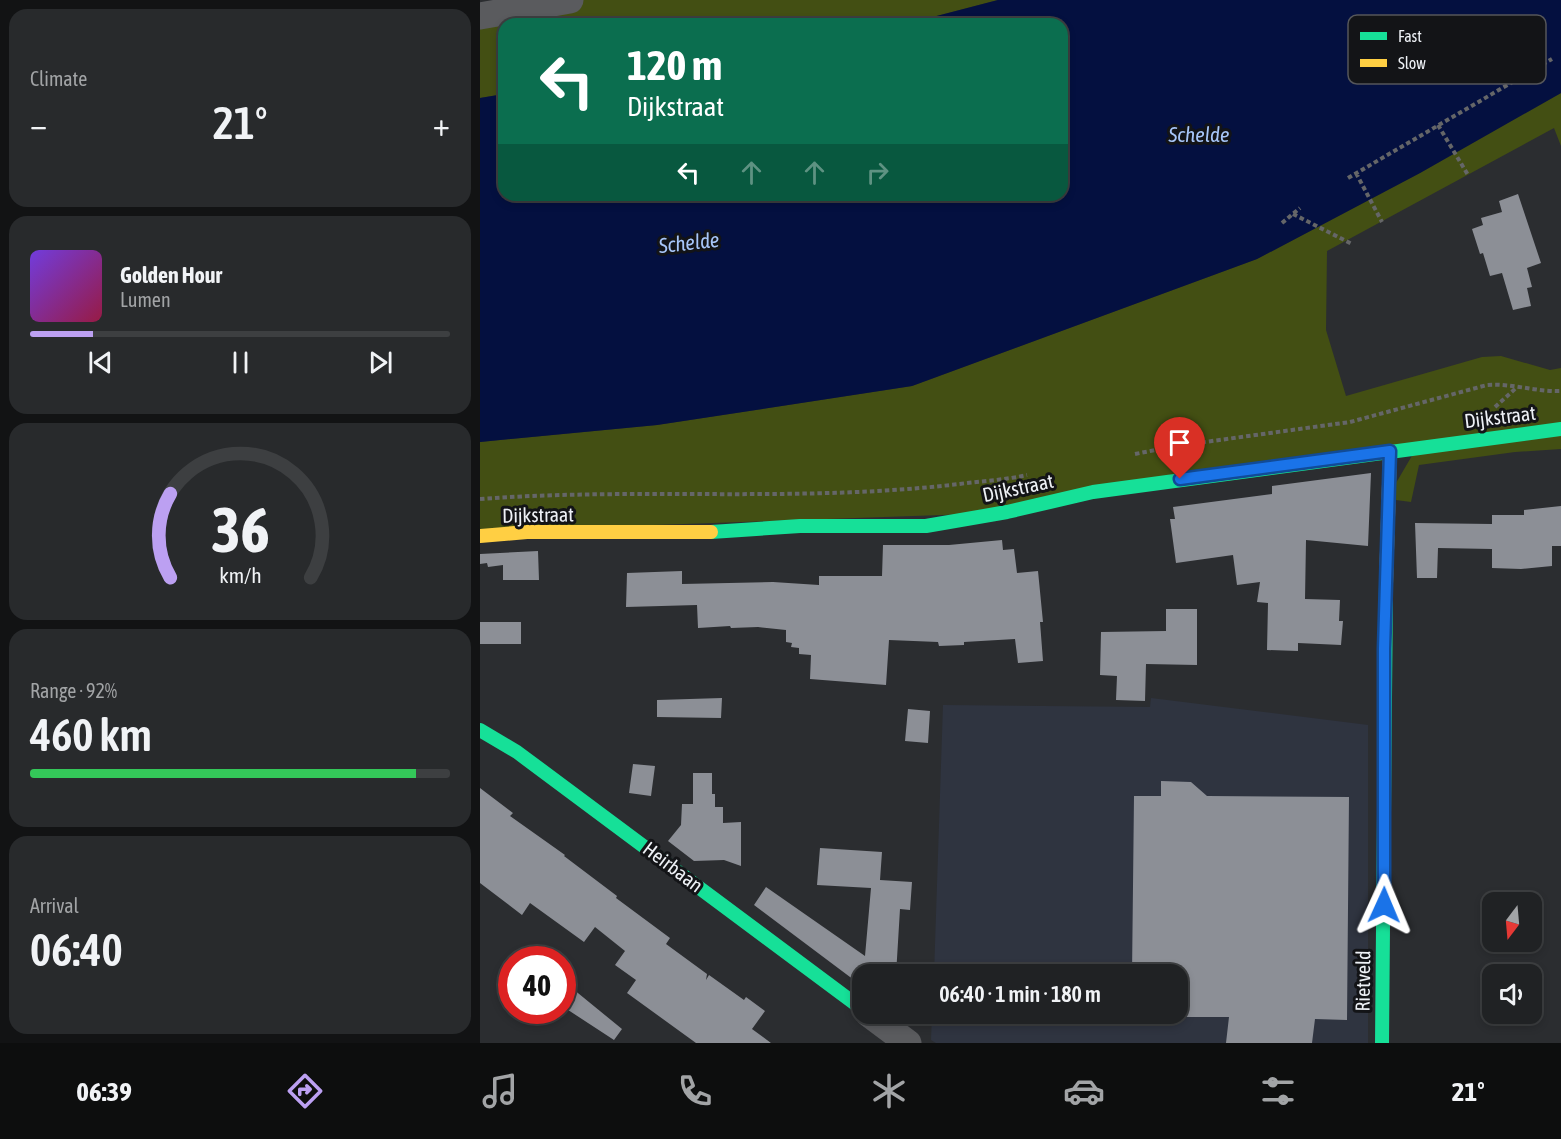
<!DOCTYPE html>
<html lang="en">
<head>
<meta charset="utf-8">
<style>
	:root { --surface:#202224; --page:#282a2c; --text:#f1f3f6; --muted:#a2a4a6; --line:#3d3f41; --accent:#bca0f2 }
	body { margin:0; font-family:"Asap Condensed",sans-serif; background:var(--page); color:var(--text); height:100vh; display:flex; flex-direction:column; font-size:22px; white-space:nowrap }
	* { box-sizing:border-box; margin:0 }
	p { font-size:20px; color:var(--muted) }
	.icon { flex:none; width:33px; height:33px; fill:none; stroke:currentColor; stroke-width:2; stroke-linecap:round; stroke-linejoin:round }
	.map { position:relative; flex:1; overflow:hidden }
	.side { display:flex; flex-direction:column; gap:9px; padding:9px; background:#121314; width:480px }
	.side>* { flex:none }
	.guide { position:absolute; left:18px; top:18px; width:570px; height:183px; border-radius:18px; box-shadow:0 3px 9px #0003,0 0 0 2px var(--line); background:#0b6e4f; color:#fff; overflow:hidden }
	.needle { width:39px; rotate:196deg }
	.buttons { position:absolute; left:1002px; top:892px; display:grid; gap:12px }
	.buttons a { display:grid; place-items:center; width:60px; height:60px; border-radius:12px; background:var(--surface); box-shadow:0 3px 9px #0003,0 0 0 2px var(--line); font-size:30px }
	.speed { position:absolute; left:18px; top:946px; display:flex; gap:12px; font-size:30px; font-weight:700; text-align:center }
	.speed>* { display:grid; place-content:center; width:78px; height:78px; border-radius:50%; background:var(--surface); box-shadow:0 3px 9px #0003,0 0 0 2px var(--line); line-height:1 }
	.speed .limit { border:9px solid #d22; background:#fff; color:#111 }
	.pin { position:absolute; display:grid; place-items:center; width:51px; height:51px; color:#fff; margin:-62px -26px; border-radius:50% 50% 50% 0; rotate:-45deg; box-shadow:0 0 6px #0007 }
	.pin .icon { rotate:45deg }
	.me { position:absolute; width:66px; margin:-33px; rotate:1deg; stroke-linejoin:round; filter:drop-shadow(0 0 4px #0008) }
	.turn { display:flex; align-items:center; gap:21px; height:126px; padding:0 30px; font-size:27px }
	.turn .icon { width:78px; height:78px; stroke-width:2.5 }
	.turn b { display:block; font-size:42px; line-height:51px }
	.lanes { display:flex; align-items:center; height:57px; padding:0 30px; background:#0003; justify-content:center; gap:30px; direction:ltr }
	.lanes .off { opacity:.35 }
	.big { font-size:45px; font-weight:600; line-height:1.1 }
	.side .tile { flex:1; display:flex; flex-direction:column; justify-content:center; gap:9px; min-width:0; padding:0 21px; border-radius:18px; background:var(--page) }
	.side .dial { align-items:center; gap:0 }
	.dial svg { height:156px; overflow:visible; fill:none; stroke:var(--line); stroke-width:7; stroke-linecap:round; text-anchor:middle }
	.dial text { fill:var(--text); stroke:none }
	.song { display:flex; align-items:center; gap:18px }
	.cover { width:72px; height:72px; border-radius:9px; background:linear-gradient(135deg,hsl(260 70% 55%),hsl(340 70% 35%)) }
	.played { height:6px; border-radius:3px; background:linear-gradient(90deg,var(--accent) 15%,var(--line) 15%) }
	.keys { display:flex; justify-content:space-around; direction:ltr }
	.heat { display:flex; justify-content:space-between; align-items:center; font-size:33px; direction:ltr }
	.charge { height:9px; border-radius:4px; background:linear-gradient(90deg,#34c759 92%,var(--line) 0) }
	.trip { position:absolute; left:372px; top:964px; width:336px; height:60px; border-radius:18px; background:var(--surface); box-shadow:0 3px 9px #0003,0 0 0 2px var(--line); font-weight:600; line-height:60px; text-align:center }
	.tabs { display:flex; height:96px; justify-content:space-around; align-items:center; background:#0d0e0e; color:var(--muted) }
	.tabs .icon { width:42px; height:42px }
	.tabs .current { color:var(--accent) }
	.tabs b { font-size:27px; color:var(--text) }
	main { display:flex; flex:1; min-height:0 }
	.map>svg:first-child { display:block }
	.built { fill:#2f3440 }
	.green { fill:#434f13 }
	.water { fill:#041040 }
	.building { fill:#8c8f96 }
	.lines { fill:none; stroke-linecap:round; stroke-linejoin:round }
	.path { stroke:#656668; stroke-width:4; stroke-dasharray:4.5 3; stroke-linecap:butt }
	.street { stroke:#5a5b5e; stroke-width:27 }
	.fast { stroke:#16e098; stroke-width:14 }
	.slow { stroke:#ffcf43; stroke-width:14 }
	.route-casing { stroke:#114b97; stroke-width:15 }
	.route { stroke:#1a73e8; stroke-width:10 }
	.labels { text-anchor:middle; stroke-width:6; stroke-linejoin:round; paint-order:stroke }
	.street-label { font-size:20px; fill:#eef1f6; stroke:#131417 }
	.water-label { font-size:21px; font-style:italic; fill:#a7c6f9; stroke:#131417 }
	.key { fill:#131417; stroke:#55565a; stroke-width:1.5 }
	.key-label { font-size:16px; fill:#eef1f6 }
</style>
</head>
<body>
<main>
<section class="side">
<div class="tile"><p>Climate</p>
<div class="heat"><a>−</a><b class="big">21°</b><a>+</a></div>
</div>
<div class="tile">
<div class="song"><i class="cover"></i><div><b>Golden Hour</b><p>Lumen</p></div></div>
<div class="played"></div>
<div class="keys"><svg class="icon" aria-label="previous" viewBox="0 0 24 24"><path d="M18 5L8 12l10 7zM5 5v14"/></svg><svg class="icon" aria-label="pause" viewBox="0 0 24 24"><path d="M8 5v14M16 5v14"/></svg><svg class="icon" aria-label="next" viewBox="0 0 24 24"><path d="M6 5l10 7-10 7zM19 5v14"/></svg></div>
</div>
<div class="tile dial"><svg viewBox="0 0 100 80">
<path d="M14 69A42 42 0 1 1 86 69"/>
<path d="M14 69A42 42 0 0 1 14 26" stroke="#bca0f2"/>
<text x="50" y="56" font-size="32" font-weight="700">36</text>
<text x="50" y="72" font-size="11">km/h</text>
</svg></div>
<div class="tile"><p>Range · 92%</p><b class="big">460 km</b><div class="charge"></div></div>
<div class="tile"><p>Arrival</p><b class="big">06:40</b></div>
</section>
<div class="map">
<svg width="1081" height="1043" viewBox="0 0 1081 1043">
	<rect width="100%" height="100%" fill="#2b2d30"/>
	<path class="built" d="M671,698L888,725V1043H456L451,1040L452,1014H698V975H454L463,705L670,707Z"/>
	<path class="green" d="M18,0H518L426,24H24V94L0,98V15Z
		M1081,93V146L1074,128L847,251L846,330L866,396L1002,357L1021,356L1070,370L1081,368V449L1035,452L939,465L931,502L916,500V483L933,454L491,514L0,531V442L177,425L432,386L777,259L940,173Z"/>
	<path class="water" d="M518,0H1081V93L940,173L777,259L432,386L177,425L0,442V98L24,94V195H582V24H426Z"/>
	<path class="building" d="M1038,194L1061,263L1047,268L1052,287L1047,288L1051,306L1033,310L1022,273L1010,276L1003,253L1000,254L992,229L1003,225L1001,218L1022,212L1019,201Z
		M891,473L888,546L826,540L825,599L860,600L859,621H863L861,645L818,643V651L787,650L788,603L777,602L780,582L757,585L753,555L696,563L690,519H695L693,507L792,494V486Z
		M1081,506V546H1072V566L1041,569L1012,568V549L958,548L957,578H937L935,523L1012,524V515H1044V510Z
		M522,540L523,550L534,549L537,573L558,571L563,622H560L563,661L538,663L535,639L484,642V645L459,646L458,642L409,640L406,685L330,679L331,655L319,654V648L311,647L312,643L306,642V630L278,627L251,628L250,626L218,628L217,605L146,607L147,573L202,571V584L293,582L339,585V576H402L403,545H469Z
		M58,551L59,580H23V565L8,567L7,563L0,564V554Z
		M686,609H717V665L666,664L665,701L636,700L637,676L620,675L621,632L686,631Z
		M0,622H41V644H0Z
		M242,698L241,718L177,717V700Z
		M428,709L450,711L448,743L425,741Z
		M153,764L175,766L171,796L149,793Z
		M213,773H232V794H235V807H243V823L261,822V866L244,860L214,861L188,841L201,825L202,804H213Z
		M681,781L711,782L727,796L869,797L867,1020L835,1019L832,1043H746L749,1017H698V975H652L654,796H681Z
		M0,788L33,813L30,816L85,855L84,856L137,896L136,898L190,938L186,944L227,974L226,980L229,975L264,1000L266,997L285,1011L272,1029L291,1043H216L147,993L156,980L135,965L145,951L115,927L104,942L50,903L42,915L0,883Z
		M340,848L402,852L400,880L432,882L430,910L420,909L416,975H382V986L274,905L286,887L385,956L391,888L337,885Z
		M82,980L142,1029L134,1040L82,1006Z"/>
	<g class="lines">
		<path class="path" d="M958,125L988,175
			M876,173L902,222
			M868,178L1072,59
			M813,214L872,244
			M802,223L820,208
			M1015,407L1036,388
			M655,454L696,446L870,422L1007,385C1031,383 1056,392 1081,391
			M0,499C160,487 320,503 479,484C502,481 525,480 547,475"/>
		<path class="street" d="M0,16L90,0
			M389,1014L428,1043"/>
		<path class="fast" d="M231,532L320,526H446L527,512L613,492L1081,429
			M0,730L37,752L382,1009
			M902,1043L906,584"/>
		<path class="slow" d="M0,536L47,532H231
			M906,584L910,451"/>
	</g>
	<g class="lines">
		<g class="route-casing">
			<path id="route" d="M700,479L910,451L904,649V905"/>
		</g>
		<use href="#route" class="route"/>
	</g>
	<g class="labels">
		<g class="street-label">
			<text transform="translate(1020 417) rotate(-7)" y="7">Dijkstraat</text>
			<text transform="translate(538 488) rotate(-12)" y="7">Dijkstraat</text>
			<text transform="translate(58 515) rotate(-1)" y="7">Dijkstraat</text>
			<text transform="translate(193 867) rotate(37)" y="7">Heirbaan</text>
			<text transform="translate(883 981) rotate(-89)" y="7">Rietveld</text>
		</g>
		<g class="water-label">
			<text x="719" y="142">Schelde</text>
			<text transform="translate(209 243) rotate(-6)" y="7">Schelde</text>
		</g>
	</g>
	<rect x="868" y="15" width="198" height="69" rx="9" class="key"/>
	<rect x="880" y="32" width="27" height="8" fill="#16e098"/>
	<rect x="880" y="59" width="27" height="8" fill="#ffcf43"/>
	<g class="key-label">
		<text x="918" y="42">Fast</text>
		<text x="918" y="69">Slow</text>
	</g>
</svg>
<div class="buttons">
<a><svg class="needle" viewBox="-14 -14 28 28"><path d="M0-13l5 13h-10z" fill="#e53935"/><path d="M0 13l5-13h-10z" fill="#a2a4a6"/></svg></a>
<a><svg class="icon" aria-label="sound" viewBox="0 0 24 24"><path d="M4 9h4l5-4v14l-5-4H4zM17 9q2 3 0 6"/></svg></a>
</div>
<div class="speed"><div class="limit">40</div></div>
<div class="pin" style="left:700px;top:479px;background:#d93025"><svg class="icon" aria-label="arrive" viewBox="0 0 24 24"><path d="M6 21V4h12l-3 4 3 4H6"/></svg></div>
<svg class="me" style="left:904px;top:905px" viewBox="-20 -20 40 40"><path d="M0-17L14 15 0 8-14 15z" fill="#1a73e8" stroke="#fff" stroke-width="4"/></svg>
<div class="trip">06:40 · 1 min · 180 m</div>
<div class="guide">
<div class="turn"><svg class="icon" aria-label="left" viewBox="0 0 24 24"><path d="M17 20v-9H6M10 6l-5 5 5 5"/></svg><div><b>120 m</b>Dijkstraat</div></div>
<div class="lanes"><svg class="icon" aria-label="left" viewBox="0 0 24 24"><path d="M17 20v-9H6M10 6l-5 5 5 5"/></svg><svg class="icon off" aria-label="ahead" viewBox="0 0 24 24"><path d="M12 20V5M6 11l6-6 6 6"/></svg><svg class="icon off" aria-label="ahead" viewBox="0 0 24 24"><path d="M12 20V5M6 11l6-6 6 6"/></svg><svg class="icon off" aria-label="right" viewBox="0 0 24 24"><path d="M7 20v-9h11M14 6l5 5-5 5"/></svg></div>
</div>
</div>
</main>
<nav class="tabs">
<b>06:39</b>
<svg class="icon current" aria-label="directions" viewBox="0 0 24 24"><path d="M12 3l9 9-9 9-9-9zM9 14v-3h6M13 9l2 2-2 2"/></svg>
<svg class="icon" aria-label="music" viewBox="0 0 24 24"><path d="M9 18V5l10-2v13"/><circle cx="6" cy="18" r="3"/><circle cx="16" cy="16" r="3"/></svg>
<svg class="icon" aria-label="phone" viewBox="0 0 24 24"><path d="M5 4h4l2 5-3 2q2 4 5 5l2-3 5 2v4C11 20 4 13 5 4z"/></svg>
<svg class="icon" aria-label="climate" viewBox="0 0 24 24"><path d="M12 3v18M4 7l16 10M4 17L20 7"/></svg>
<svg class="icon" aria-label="car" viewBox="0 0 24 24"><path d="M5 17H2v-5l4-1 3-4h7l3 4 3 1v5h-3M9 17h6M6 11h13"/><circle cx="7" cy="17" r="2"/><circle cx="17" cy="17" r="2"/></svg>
<svg class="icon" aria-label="filters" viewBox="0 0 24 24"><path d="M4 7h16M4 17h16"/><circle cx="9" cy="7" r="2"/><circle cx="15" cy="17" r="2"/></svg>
<b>21°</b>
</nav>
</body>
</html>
